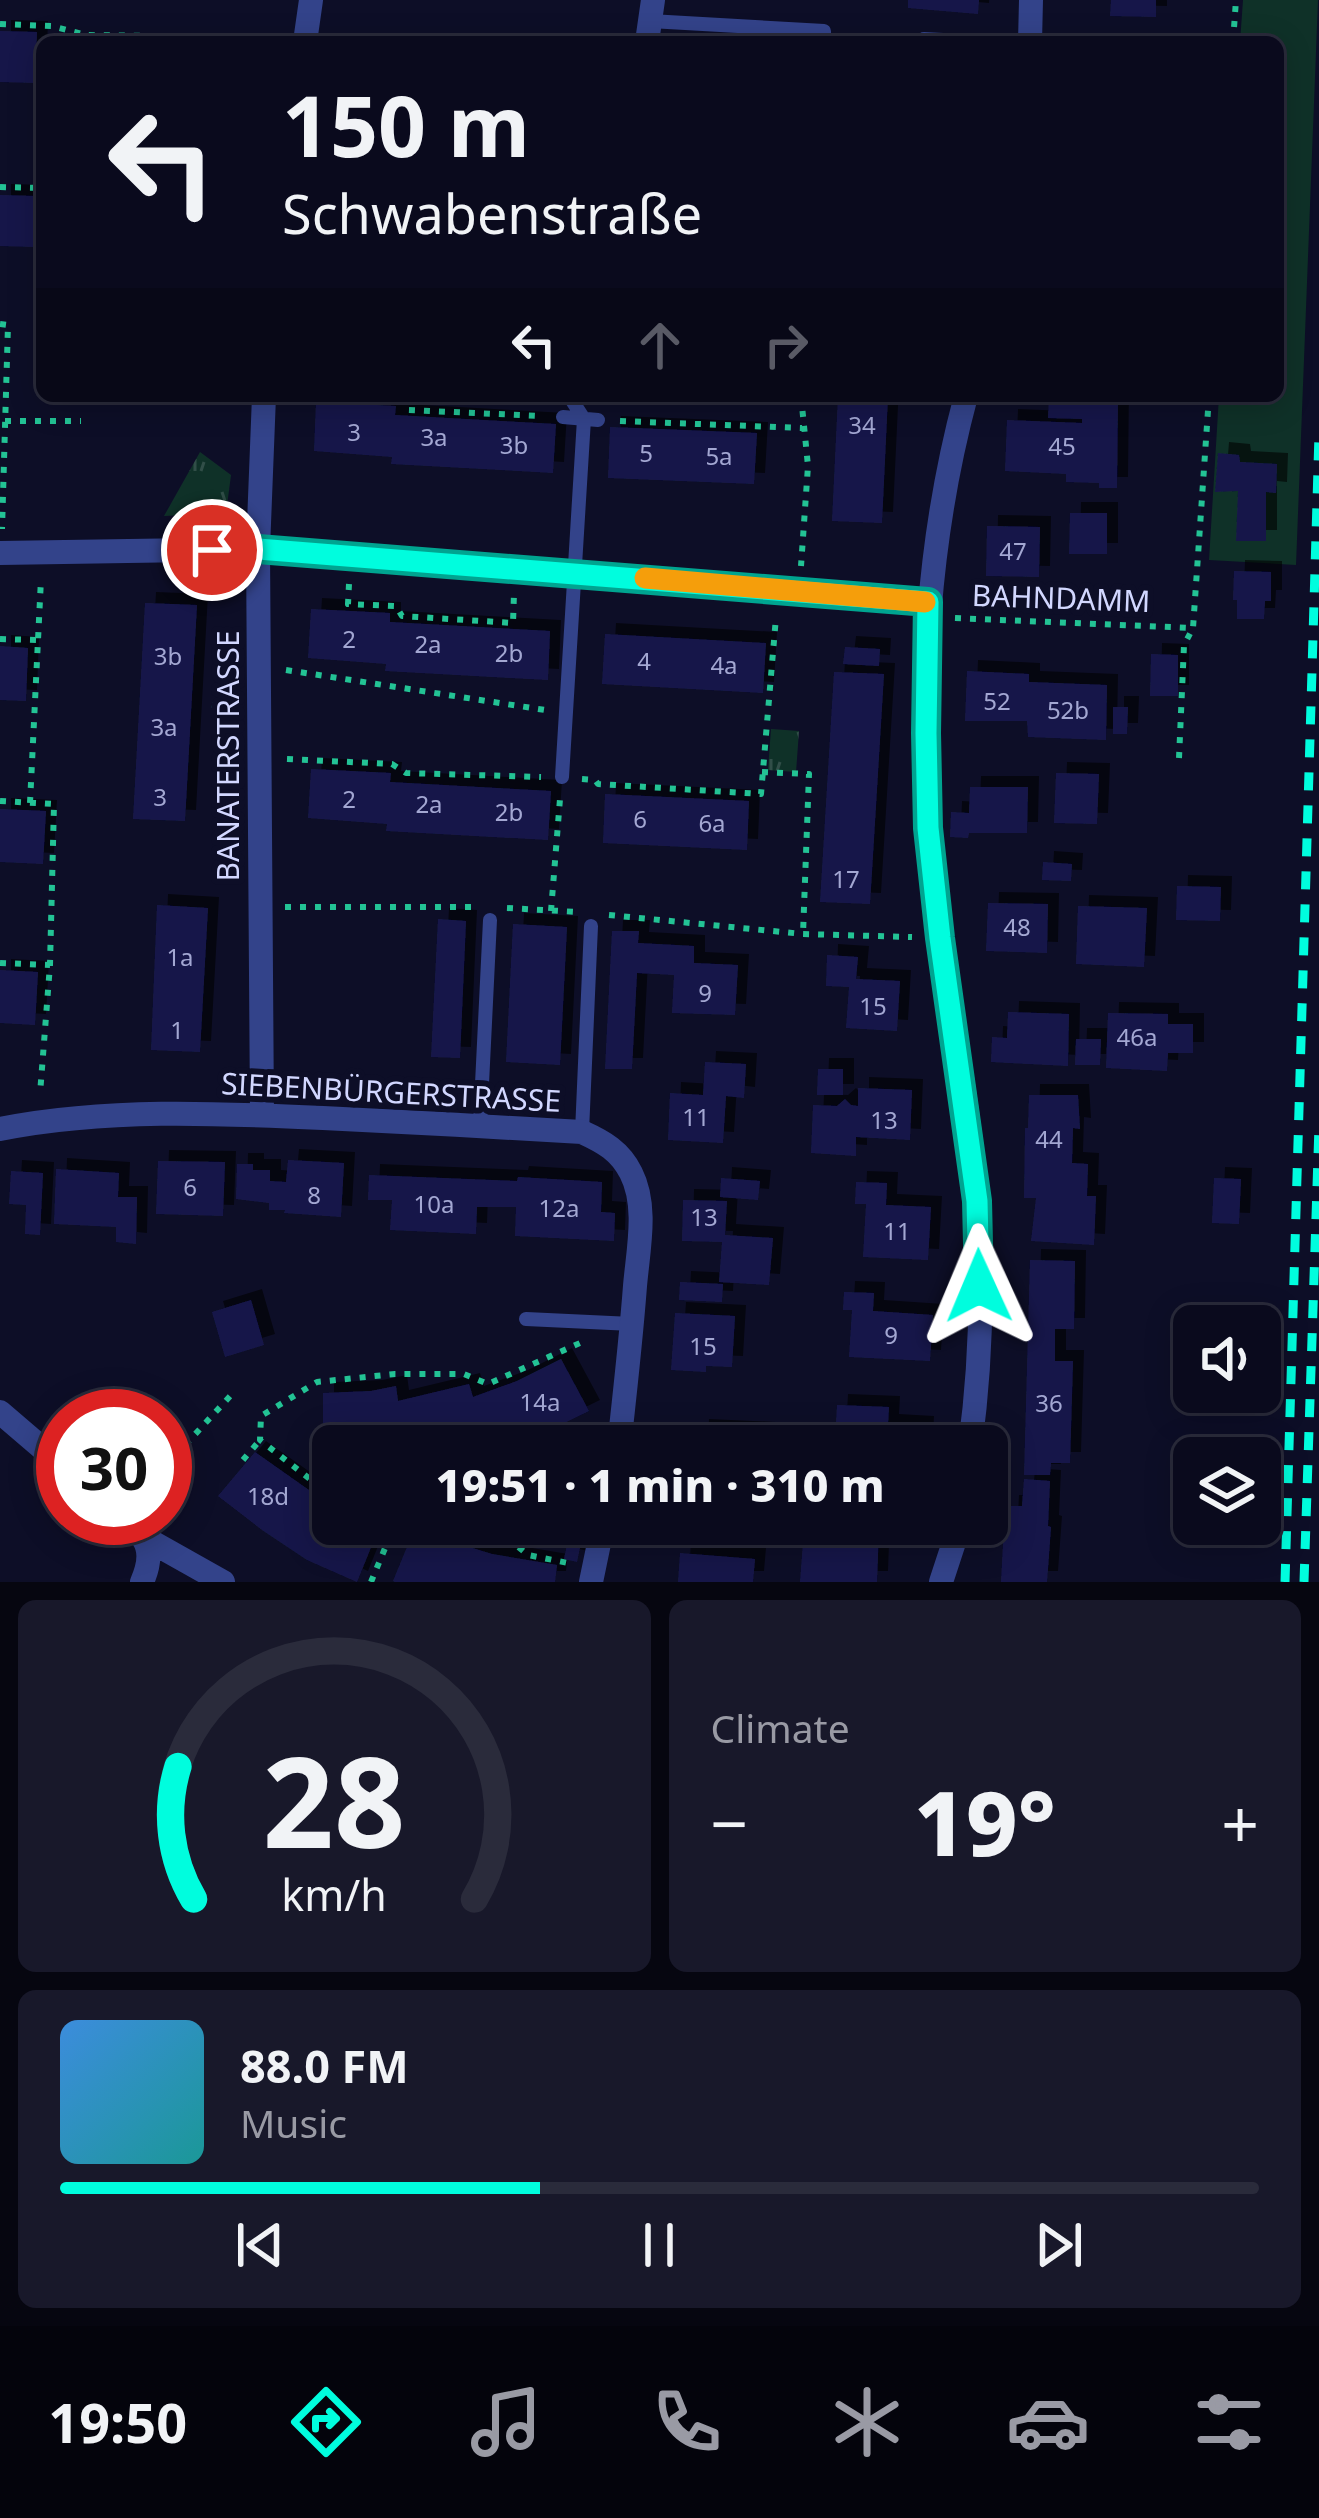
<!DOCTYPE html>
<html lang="en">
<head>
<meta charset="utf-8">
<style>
	:root { --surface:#0a0a1d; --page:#18182a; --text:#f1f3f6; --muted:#999aa4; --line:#2a2b3b; --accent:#00fdde }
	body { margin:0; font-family:"Noto Sans",sans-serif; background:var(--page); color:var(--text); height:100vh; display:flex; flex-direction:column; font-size:45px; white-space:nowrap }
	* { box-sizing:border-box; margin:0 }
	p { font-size:39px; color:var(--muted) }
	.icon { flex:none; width:66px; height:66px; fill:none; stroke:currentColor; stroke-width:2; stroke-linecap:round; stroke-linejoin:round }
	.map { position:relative; height:1582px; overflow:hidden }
	.drawer { display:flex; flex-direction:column; gap:18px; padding:18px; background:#060610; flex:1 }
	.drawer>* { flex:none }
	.hud { position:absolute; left:36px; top:36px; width:1248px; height:366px; border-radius:18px; box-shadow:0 6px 30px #0003,0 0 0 3px var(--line); background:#0a0a1d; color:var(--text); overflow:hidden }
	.fabs { position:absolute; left:1173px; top:1305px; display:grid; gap:24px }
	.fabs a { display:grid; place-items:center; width:108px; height:108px; border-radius:18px; background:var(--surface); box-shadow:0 6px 30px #0003,0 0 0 3px var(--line); font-size:60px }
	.speed { position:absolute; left:36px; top:1389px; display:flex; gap:24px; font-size:60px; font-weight:700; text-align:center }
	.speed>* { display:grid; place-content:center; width:156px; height:156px; border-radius:50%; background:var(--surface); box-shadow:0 6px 30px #0003,0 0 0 3px var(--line); line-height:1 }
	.speed .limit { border:18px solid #d22; background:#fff; color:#111 }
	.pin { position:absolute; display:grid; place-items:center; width:102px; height:102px; color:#fff; margin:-51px; border:6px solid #fff; border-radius:50%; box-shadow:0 3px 12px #0007 }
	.me { position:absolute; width:132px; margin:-66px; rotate:359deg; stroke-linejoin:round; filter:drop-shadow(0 0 9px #0008) }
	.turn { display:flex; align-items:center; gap:42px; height:252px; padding:0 48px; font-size:54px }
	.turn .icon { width:156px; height:156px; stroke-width:2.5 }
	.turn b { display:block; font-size:84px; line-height:102px }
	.lanes { display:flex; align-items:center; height:114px; padding:0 48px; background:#0003; justify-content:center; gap:60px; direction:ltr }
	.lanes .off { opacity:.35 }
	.big { font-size:90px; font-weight:800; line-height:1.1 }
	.drawer .widget { flex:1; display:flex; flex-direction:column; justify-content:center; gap:18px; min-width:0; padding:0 42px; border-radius:18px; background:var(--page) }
	.drawer .dial { align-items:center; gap:0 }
	.dial svg { height:312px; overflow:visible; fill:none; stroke:var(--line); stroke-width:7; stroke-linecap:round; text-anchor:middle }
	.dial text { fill:var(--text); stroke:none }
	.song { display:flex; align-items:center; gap:36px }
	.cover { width:144px; height:144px; border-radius:18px; background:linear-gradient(135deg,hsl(210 70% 55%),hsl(180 70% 35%)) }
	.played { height:12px; border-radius:6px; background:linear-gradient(90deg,var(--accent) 40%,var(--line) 40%) }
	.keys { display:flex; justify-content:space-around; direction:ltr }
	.heat { display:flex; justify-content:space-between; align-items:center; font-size:66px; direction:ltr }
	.drawer .tiles { flex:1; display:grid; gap:18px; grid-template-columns:1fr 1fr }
	.widget:last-child { grid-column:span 2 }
	.trip { position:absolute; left:312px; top:1425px; width:696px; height:120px; border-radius:18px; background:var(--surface); box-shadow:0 6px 30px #0003,0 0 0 3px var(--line); font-weight:800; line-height:120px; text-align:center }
	.tabs { display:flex; height:192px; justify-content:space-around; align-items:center; background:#04040c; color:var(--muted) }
	.tabs .icon { width:84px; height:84px }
	.tabs .current { color:var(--accent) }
	.tabs b { font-size:54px; color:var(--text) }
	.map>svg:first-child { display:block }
	.park { fill:url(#park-tufts) }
	.garden { fill:#0f3128 }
	.building { fill:#17184a; filter:url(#shadow) }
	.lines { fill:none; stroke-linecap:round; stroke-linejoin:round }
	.path { stroke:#23c395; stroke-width:6; stroke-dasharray:6 9; stroke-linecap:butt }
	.lane { stroke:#33438a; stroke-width:14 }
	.street { stroke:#33438a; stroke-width:24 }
	.rail { stroke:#00fdde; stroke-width:9; stroke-dasharray:18 15; stroke-linecap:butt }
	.route-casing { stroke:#00a490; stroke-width:30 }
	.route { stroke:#00fdde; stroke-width:21 }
	.slow { stroke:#f59e0b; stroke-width:21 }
	.labels { text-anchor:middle; stroke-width:12; stroke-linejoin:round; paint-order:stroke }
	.number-label { font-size:24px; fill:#a3a7d2 }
	.street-label { font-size:30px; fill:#d2d7ff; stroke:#0d0e27 }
</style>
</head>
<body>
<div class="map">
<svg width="1319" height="1582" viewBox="0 0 1319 1582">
	<defs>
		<pattern id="park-tufts" width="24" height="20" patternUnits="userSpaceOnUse" patternTransform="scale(3)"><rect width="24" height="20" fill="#0f3128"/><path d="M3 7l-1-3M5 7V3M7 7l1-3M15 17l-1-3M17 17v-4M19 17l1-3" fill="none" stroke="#314e48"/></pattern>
		<filter id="shadow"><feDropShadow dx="11" dy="-11" stdDeviation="0" flood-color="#0009"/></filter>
	</defs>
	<rect width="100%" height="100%" fill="#0d0e27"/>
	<path class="park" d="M200,452L231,475L226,513L164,516Z
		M771,729L799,731L796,772L768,770Z"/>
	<path class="garden" d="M1243,0H1318L1296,565L1209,560L1219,396H1278V42H1240Z"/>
	<path class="building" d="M908,0H979L978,14L908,8Z
		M1111,0H1156V17L1110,16Z
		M0,31L37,32L35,83L0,82Z
		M0,195L35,196L34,247L0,246Z
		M838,396H888L882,523L832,521Z
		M1049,396L1118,397L1117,488H1099V483L1066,482V474L1005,471L1007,420L1082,423V419L1048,418Z
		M316,402L396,406L395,415L556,424L553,473L391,464L392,457L314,451Z
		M610,427L757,433L754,484L608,478Z
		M1218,453L1239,455L1240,462L1277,464L1276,493L1266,492V541H1236L1238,491L1215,492Z
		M1070,513H1107V554H1069Z
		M987,526L1040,527L1039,577L986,576Z
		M1234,571L1271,572V601H1265L1264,619H1237V600H1233Z
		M145,603L197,605L185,821L133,819Z
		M311,609L390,613V622L550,631L548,680L385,671L386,664L308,658Z
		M605,634L766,643L763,693L602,684Z
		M0,646L28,648L26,701L0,700Z
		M845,647L880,649L879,666L843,664Z
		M1151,654L1178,655V696H1150Z
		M967,671L1029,674V682L1107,685L1106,740L1028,737L1027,721H965Z
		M834,672L884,674L870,904L820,902Z
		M1113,707H1128L1127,734H1113Z
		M311,769L391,773L390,782L551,791L548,840L386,831L387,824L308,818Z
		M1056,773L1099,774L1097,824L1054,823Z
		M970,787H1028L1027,833H969L968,838L950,837L951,812L969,813Z
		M605,794L749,801L747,850L603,843Z
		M0,809L46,811L43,864L0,862Z
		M1043,862L1072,864L1071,881L1042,880Z
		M1177,886L1221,887L1220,921L1176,920Z
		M988,903L1048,904L1047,953L986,951Z
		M157,905L208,908L200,1052L151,1050Z
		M1078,906L1147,908L1144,967L1076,964Z
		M438,919L466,921L460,1058L431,1057Z
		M513,924L567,927L560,1065L506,1062Z
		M612,931H639L638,943L694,946V963L738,965L735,1015L672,1013L674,975L637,973L632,1069H605Z
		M827,955L858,957L856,979L900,981L897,1031L846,1028L849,987L826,986Z
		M0,970L38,972L35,1025L0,1023Z
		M1008,1012L1069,1014L1068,1066L991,1062L992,1037L1007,1038Z
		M1108,1013L1168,1014V1024H1193V1053H1168L1167,1071L1106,1068Z
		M1076,1039H1101L1100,1065H1075Z
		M705,1062L746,1064L744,1098L726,1096L723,1143L668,1140L670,1093L703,1095Z
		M818,1069H843V1095H817Z
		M858,1088L912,1090L910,1140L856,1137V1156L811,1153L813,1105L837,1106L845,1099L851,1105L858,1106Z
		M1029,1095H1078L1080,1129L1073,1128L1072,1163L1088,1164L1087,1196H1096L1094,1245L1031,1241L1036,1198H1024L1025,1128H1028Z
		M288,1160L344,1163L341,1217L284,1213L285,1210H269V1203L236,1199L237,1164H253V1170H270V1181L286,1182Z
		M158,1161L225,1162L223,1216L156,1214Z
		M56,1169L119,1173L118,1197H137L136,1244L116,1242V1227L54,1224Z
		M11,1171L43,1173L40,1235L25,1234L26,1205L9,1204Z
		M369,1175L517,1181L518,1177L602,1182L601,1212L615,1213L614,1241L515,1236L516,1207H477L476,1234L390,1230L392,1200H368Z
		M721,1178L760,1181L758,1200L720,1197Z
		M1214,1178L1241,1179L1239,1224L1212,1223Z
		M856,1182L887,1183L886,1205L931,1207L928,1260L863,1257L866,1204H855Z
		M683,1200L727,1201L725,1235L773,1238L769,1285L719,1282L722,1242L682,1241Z
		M1030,1260L1075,1261L1074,1329H1055V1361H1073L1070,1463H1051L1050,1475H1024Z
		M680,1282L723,1284L722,1302L679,1300Z
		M844,1292L874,1293L873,1311L933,1315L930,1361L849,1357L852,1310H843Z
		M251,1300L264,1345L225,1357L212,1312Z
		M675,1313L735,1316L732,1367L706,1366V1372L671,1370Z
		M561,1359L589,1411L517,1446H487L485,1441L469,1446H333V1451H323V1393L371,1391L396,1386L398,1401L469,1384L473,1397L517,1381Z
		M837,1405L889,1407L888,1425L923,1427L922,1446H861L863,1424L836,1423Z
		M698,1430L765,1433V1446H697Z
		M255,1452L333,1507V1524H366L378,1530L357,1582L307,1560L262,1530L218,1496Z
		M1024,1479L1050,1481L1048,1526L1051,1527L1047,1582H1001L1004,1525H1007L1008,1506H1022Z
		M836,1526L879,1527L877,1582H800L803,1542L835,1543Z
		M414,1530L492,1554L557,1565L555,1582H395L393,1581Z
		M569,1535L582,1538L577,1562L564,1559Z
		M680,1553L755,1559L753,1582H678Z"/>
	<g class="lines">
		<path class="path" d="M0,24L52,26L86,35L277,38
			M1233,42L1236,0
			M0,187L42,188
			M0,324L8,325L2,529
			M409,396L408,410L542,416
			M801,396L808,466L801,566
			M5,421H81
			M620,421L802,428
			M349,584L348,604L396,606L402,616L513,623L514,593
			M955,618L1193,628L1209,396
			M0,639L38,640
			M286,670L545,710
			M212,705L232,709
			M1179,758L1184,645L1193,628
			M287,759L392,764L406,773L541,777
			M762,772L809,774L803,934
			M582,779L595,780L598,784L761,794L776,617
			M214,783L234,786
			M0,801L54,804L50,965L40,1094
			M30,803L41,579
			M285,907H476
			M507,908L578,912
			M551,911L560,799
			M609,915L803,934L912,937
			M0,963L50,965
			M243,1460L260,1440
			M165,1467L233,1393
			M333,1497L260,1440L261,1416L317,1382L395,1374H464L488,1384L580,1343
			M448,1524L511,1541L528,1555L568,1563
			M371,1582L395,1524"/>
		<path class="lane" d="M650,21L824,31V42
			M923,42L924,39L981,42
			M563,417L598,420
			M562,777L584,419L573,402
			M480,1125L490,920
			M582,1132L591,926
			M526,1319L632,1324"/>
		<path class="street" d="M305,42L311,0
			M647,42L653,0
			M1030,42L1031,0
			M966,396C928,537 919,684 929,830C937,954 967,1076 977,1200C983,1281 981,1366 970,1446
			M0,553L258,549L928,602
			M262,1115L258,549L264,396
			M0,1129C106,1108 216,1113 323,1118C409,1122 496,1127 582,1132C604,1142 620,1151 631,1173C648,1206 638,1250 635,1286C631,1339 625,1392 619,1446
			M0,1412L63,1466
			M125,1518C148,1539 155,1552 142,1582
			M143,1537L223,1582
			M591,1582L603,1524
			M941,1582L960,1524"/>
		<path class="rail" d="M1285,1582L1319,434
			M1304,1582L1319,1126"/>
	</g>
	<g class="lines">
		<g class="route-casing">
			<path id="route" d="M212,550L258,549L928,602L926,733L928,828L940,938L977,1201L979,1286"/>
		</g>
		<use href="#route" class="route"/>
		<path class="slow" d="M645,578L925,602"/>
	</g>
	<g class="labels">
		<g class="number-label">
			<text x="862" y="434">34</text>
			<text x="354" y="441">3</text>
			<text x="434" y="446">3a</text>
			<text x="514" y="454">3b</text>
			<text x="1062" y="455">45</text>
			<text x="646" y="462">5</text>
			<text x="719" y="465">5a</text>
			<text x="1013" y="560">47</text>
			<text x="349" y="648">2</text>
			<text x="428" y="653">2a</text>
			<text x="509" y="662">2b</text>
			<text x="168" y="665">3b</text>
			<text x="644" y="670">4</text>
			<text x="724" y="674">4a</text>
			<text x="997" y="710">52</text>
			<text x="1068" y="719">52b</text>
			<text x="164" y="736">3a</text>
			<text x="160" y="806">3</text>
			<text x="349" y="808">2</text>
			<text x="429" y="813">2a</text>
			<text x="509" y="821">2b</text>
			<text x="640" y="828">6</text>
			<text x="712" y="832">6a</text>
			<text x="846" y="888">17</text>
			<text x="1017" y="936">48</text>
			<text x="180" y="966">1a</text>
			<text x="705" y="1002">9</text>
			<text x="873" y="1015">15</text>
			<text x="177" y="1039">1</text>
			<text x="1137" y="1046">46a</text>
			<text x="696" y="1126">11</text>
			<text x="884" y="1129">13</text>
			<text x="1049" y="1148">44</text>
			<text x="190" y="1196">6</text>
			<text x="314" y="1204">8</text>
			<text x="434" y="1213">10a</text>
			<text x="559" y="1217">12a</text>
			<text x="704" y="1226">13</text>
			<text x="897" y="1240">11</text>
			<text x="891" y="1344">9</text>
			<text x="703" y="1355">15</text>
			<text x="540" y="1411">14a</text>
			<text x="1049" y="1412">36</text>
			<text x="268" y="1505">18d</text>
		</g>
		<g class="street-label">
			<text transform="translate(1061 599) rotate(2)" y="10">BAHNDAMM</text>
			<text transform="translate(229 756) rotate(-90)" y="10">BANATERSTRASSE</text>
			<text transform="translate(391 1093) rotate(3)" y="10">SIEBENBÜRGERSTRASSE</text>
		</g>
	</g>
</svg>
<div class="fabs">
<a><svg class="icon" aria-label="sound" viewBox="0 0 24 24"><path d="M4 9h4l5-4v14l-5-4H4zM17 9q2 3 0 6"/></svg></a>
<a><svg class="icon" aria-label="layers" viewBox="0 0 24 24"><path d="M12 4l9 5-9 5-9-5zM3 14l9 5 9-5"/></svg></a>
</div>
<div class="speed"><div class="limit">30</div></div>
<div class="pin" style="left:212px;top:550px;background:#d93025"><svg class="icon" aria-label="arrive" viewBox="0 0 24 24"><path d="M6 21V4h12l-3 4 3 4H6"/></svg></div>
<svg class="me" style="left:979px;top:1286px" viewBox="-20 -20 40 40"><path d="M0-17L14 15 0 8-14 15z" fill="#00fdde" stroke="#fff" stroke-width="4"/></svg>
<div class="trip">19:51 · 1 min · 310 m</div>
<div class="hud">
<div class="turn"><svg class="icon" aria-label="left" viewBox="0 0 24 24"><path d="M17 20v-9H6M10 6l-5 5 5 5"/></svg><div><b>150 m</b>Schwabenstraße</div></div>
<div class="lanes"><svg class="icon" aria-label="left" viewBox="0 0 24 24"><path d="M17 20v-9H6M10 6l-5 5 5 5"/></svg><svg class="icon off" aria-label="ahead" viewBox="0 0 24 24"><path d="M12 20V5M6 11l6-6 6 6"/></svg><svg class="icon off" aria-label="right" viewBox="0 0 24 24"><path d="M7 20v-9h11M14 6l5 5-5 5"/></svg></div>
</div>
</div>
<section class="drawer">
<div class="tiles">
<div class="widget dial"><svg viewBox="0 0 100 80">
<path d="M14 69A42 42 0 1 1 86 69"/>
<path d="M14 69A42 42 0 0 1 10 35" stroke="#00fdde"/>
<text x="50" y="56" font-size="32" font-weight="700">28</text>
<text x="50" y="72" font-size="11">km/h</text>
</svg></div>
<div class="widget"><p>Climate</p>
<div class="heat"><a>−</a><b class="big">19°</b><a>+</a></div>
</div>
<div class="widget">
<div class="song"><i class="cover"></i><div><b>88.0 FM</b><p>Music</p></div></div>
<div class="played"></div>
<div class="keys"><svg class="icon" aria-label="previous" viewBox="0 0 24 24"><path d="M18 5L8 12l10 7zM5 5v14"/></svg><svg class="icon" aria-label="pause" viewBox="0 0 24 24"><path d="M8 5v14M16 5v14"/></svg><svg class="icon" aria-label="next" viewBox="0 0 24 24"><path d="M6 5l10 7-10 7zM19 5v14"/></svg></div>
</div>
</div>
</section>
<nav class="tabs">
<b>19:50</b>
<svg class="icon current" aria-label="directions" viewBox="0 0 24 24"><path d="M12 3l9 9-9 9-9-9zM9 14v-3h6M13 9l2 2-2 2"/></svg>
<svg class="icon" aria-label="music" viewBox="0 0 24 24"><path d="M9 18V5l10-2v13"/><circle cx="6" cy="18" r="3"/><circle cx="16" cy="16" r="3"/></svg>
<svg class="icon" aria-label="phone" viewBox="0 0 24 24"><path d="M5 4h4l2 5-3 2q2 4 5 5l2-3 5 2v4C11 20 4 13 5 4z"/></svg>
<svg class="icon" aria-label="climate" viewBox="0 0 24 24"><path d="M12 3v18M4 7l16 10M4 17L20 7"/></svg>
<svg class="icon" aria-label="car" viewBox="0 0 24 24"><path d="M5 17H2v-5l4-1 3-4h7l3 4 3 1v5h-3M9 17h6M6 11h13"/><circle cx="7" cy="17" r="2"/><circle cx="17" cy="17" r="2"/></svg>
<svg class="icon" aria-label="filters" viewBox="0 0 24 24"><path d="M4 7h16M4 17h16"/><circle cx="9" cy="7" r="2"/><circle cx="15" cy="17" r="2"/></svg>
</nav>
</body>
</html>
